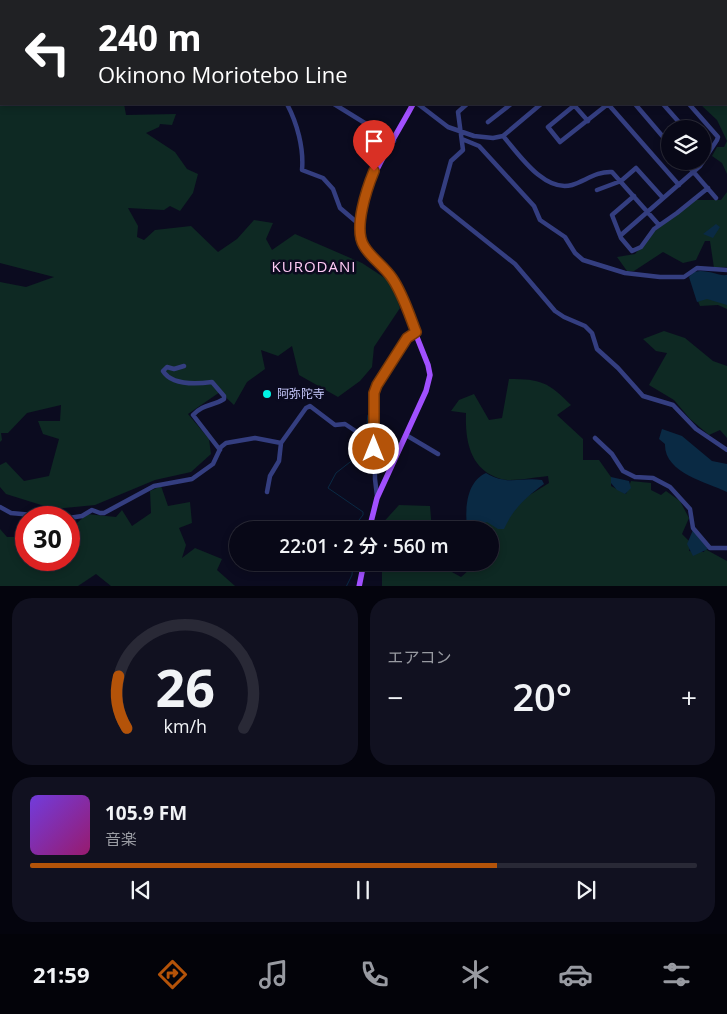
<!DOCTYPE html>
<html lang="ja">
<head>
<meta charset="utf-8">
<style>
	:root { --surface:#080817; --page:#111120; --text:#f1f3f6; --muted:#989aa1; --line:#292936; --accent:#b45309 }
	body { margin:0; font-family:"Open Sans","Noto Sans JP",sans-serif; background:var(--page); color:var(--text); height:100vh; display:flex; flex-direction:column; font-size:19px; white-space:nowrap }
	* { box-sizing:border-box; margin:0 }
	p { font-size:16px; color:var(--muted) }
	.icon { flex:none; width:28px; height:28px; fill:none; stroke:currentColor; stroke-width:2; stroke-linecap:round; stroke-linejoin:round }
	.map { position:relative; height:586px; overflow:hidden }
	.drawer { display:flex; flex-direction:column; gap:12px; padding:12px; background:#04040d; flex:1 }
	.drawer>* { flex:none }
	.guide { position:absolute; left:0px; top:0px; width:728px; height:105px; box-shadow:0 2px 8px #0003,0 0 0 1px var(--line); background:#202124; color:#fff; overflow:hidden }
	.controls { position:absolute; left:661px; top:120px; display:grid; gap:10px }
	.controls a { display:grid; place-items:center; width:50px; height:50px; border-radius:50%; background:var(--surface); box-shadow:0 2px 8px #0003,0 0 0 1px var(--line); font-size:25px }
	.speed { position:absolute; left:15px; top:506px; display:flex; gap:10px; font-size:25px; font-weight:700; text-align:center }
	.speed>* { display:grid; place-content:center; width:65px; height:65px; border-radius:50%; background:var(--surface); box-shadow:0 2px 8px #0003,0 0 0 1px var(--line); line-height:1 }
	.speed .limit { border:8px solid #d22; background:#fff; color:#111 }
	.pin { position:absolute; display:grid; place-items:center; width:42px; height:42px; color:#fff; margin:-51px -21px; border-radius:50% 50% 50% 0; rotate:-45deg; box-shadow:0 0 5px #0007 }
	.pin .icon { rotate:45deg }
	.me { position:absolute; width:55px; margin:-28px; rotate:0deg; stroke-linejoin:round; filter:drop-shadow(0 0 4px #0008) }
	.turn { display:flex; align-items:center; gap:18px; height:105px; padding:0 15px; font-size:22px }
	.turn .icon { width:65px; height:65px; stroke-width:2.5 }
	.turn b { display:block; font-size:35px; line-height:42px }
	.big { font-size:38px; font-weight:600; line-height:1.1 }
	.drawer .card { flex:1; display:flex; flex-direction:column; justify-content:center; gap:8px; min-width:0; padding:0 18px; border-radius:20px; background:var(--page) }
	.drawer .dial { align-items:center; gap:0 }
	.dial svg { height:130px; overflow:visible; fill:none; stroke:var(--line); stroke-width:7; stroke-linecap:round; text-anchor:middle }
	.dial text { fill:var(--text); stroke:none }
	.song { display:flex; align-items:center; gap:15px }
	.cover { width:60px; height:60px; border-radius:8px; background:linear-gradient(135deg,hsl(260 70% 55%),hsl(320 70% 35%)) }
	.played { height:5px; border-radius:2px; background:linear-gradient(90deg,var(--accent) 70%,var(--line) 70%) }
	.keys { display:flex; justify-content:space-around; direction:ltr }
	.heat { display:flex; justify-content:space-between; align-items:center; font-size:28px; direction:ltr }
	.drawer .tiles { flex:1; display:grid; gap:12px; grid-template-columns:1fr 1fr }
	.card:last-child { grid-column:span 2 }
	.trip { position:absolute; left:229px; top:521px; width:270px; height:50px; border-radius:25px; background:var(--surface); box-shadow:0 2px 8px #0003,0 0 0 1px var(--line); font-weight:600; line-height:50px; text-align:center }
	.menu { display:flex; height:80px; justify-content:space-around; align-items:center; background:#030309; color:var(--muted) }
	.menu .icon { width:35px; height:35px }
	.menu .selected { color:var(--accent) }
	.menu b { font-size:22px; color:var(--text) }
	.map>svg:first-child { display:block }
	.green { fill:#0e2923 }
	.water { fill:#0a2a44 }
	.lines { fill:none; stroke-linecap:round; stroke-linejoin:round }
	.stream { stroke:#0a2a44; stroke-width:1 }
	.minor { stroke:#343e80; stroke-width:4.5 }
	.major { stroke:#a150ff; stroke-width:5.5 }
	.route-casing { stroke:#753606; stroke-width:12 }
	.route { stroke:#b45309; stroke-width:9 }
	.poi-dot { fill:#00f4e4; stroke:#0b0b1f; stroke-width:2 }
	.labels { text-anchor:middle; stroke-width:5; stroke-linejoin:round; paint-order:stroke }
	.poi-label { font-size:12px; fill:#c9cbff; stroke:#0b0b1f; text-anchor:start }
	.quarter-label { font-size:15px; letter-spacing:1px; fill:#ffcbf5; stroke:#0b0b1f }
</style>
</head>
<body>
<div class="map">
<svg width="727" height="587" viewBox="0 0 727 587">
	<rect width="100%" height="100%" fill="#0b0b1f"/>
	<path class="green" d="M282,0H430L282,1Z
		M0,79L1,104H124L126,115L176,114L172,125L160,124L159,127L146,133L175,152L187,169L198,174L193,193L180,211L170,206L164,210L128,208L138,226L137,237L144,240L155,230L191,226L218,252L237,239L254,220L273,223L266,239L272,250L295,234L362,263L391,282L400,308L374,347L372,367L360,381L338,397L299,375L292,346L278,356L261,350L265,369L247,382L234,405L220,392L188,414L209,439L211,454L191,472L155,480L95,505L54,509L6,494L0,487V465L6,462L24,481L49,476L59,439L43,434L38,421H60L61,405L27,413L8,433H1L2,440L0,442V282L26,287L54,277L0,263Z
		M726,83L727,84V174L722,163L712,156L717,147H724L727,141L717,120L701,105L695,106L694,104H726Z
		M727,192V267L714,268L710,241H705L696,260L683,263L663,252L634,271H627L617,257L635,254L656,229L696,200H721Z
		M718,296L727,302V309L718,305L700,306L697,299Z
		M664,331L685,338L713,361L727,366V438L720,430L709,435L690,419L674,400L649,385L667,353L656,351L643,339Z
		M509,379C541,379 548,382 571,405L557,415L583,439V460H599L611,477V486L626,494L631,481L651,483V490L661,495L666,491L680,501L689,518L682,534L691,543L689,551L704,552L705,549L727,561V586L382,587V563H438L439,565L461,577L477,563L490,562V530H470L472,523L513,509L528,496L549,483L548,476C537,477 511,482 501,479C470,470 465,441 466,413L451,411L459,400L474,394L489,420L502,418Z
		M161,486L168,506L190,502L192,523L179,528L186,545L182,558L195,548L222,559L217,570L235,586H111L96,574L78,586H0V529L7,537H26V534V560H69V520L77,523L87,514L116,517L122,510L132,526L151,513L150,491Z
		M399,505L430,506L432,530H380V526Z"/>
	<path class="water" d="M716,224L720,227L713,238L703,234Z
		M700,271C712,271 718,276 727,275V305L707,299L697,302L689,277L693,272Z
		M662,429L682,436L712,461L727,464V492C707,482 664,473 665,444L659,439Z
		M486,473C508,486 519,477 542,480L544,484C526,497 513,509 504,529H498L487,522L467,529C465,509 466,482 486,473Z
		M611,477L629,481L631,488L625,494L617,490L611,483Z
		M693,530L708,549L693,556L687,544Z"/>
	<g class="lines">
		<path class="stream" d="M366,431L368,415L371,411C364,390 379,370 392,356
			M351,530L363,515V512L328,488L336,473L359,455L365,435
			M346,587L352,575L353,562"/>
		<path class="minor" d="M209,0L210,1
			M516,0L517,1
			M675,0L676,1
			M689,0L691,1
			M458,1V0
			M524,1L526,0
			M556,1L558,0
			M726,8L727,7
			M726,78H727
			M287,104C297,123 304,148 302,170L323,178L333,189L340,208L360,225
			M334,104L394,141
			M418,104L448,127L474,136L493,138L503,136L541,104
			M467,104L458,112L463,150L451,161L440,201L442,206L515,264L555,311L564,317L585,326L592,333L597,349L618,368L643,396L673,405L696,429L727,450
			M573,104L588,121
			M576,104L548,127L560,142L608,104
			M608,104L679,185
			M635,104L670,145
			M663,104L685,129
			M488,122L511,104
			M503,136C518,153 544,193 572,185C585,181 597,171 612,172L659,225
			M462,139L479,146L534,206L540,220L565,237L575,253L583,260L625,273L660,277H684L697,268L727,270
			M684,161L716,198
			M597,190L621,181L636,168L663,198
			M634,196L612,215L621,238L632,251L641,247L654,229L677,213L708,188
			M621,235L700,166L717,140L718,137L689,104
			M184,366L174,369L167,367L163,371C172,386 197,384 212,382L224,396V399C213,406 203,404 193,415L220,450
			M406,435L438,454
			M595,438L612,454L623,471L635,477L653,478L670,487L690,509L693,528L710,548H727
			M267,492L270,476L279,461L281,443L306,408L310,406L335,425L345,424L357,432L374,434
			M377,496L375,479L374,393L382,374L407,338L416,331
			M0,507L11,513L65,518
			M69,518L82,516L92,510L100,513H104L154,486L192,479L213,464L221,447L226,443L255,438L281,443"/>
		<path class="major" d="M491,1L492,0
			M369,530L377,498L426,391L430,375L428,365L397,287C388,271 371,261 363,245C344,210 397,136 413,104
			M359,587L364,562"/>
	</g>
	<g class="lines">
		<g class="route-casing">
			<path id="route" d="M374,449V393L377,385L407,338L416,332C409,314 403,294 392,278C384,266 371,258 364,246C353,229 367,188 374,171"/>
		</g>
		<use href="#route" class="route"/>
	</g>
	<circle class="poi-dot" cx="267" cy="394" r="5"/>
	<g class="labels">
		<g class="poi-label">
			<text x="277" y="398">阿弥陀寺</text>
		</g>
		<g class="quarter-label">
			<text x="314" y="272">KURODANI</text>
		</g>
	</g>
</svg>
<div class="controls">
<a><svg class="icon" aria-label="layers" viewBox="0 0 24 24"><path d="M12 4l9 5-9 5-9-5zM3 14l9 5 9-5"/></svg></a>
</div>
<div class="speed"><div class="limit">30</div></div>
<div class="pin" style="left:374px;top:171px;background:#d93025"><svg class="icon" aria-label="arrive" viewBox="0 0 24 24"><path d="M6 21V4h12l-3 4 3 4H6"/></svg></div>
<svg class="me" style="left:374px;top:449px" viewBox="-20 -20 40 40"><circle r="17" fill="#b45309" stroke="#fff" stroke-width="3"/><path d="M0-11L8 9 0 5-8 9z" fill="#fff"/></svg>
<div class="trip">22:01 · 2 分 · 560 m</div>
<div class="guide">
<div class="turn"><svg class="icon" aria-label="left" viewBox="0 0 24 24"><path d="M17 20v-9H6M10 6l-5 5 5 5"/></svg><div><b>240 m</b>Okinono Moriotebo Line</div></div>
</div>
</div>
<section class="drawer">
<div class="tiles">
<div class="card dial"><svg viewBox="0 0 100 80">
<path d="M14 69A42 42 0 1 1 86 69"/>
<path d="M14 69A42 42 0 0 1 9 37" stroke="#b45309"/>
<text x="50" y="56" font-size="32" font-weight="700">26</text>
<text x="50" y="72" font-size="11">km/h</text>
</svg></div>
<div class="card"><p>エアコン</p>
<div class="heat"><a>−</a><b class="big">20°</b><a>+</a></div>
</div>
<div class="card">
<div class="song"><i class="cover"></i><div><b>105.9 FM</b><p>音楽</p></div></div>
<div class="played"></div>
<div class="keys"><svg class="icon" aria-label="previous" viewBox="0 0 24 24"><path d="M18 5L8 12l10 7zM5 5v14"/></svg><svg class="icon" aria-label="pause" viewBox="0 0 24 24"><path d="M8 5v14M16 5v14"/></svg><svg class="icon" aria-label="next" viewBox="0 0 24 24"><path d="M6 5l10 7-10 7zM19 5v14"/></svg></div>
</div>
</div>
</section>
<nav class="menu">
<b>21:59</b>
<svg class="icon selected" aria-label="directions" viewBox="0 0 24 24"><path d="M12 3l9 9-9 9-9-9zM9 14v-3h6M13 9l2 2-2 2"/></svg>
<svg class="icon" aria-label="music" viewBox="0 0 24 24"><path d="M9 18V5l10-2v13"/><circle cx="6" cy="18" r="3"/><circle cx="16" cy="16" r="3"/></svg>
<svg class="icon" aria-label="phone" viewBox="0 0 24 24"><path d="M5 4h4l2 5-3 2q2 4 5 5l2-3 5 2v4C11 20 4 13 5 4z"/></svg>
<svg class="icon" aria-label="climate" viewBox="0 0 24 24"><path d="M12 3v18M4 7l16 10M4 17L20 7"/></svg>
<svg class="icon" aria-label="car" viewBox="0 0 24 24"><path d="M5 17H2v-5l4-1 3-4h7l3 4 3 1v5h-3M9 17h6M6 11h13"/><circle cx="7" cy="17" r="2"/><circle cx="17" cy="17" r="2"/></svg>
<svg class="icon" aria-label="filters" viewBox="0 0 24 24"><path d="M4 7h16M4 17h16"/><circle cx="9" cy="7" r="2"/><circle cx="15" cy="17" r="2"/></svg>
</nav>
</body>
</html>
